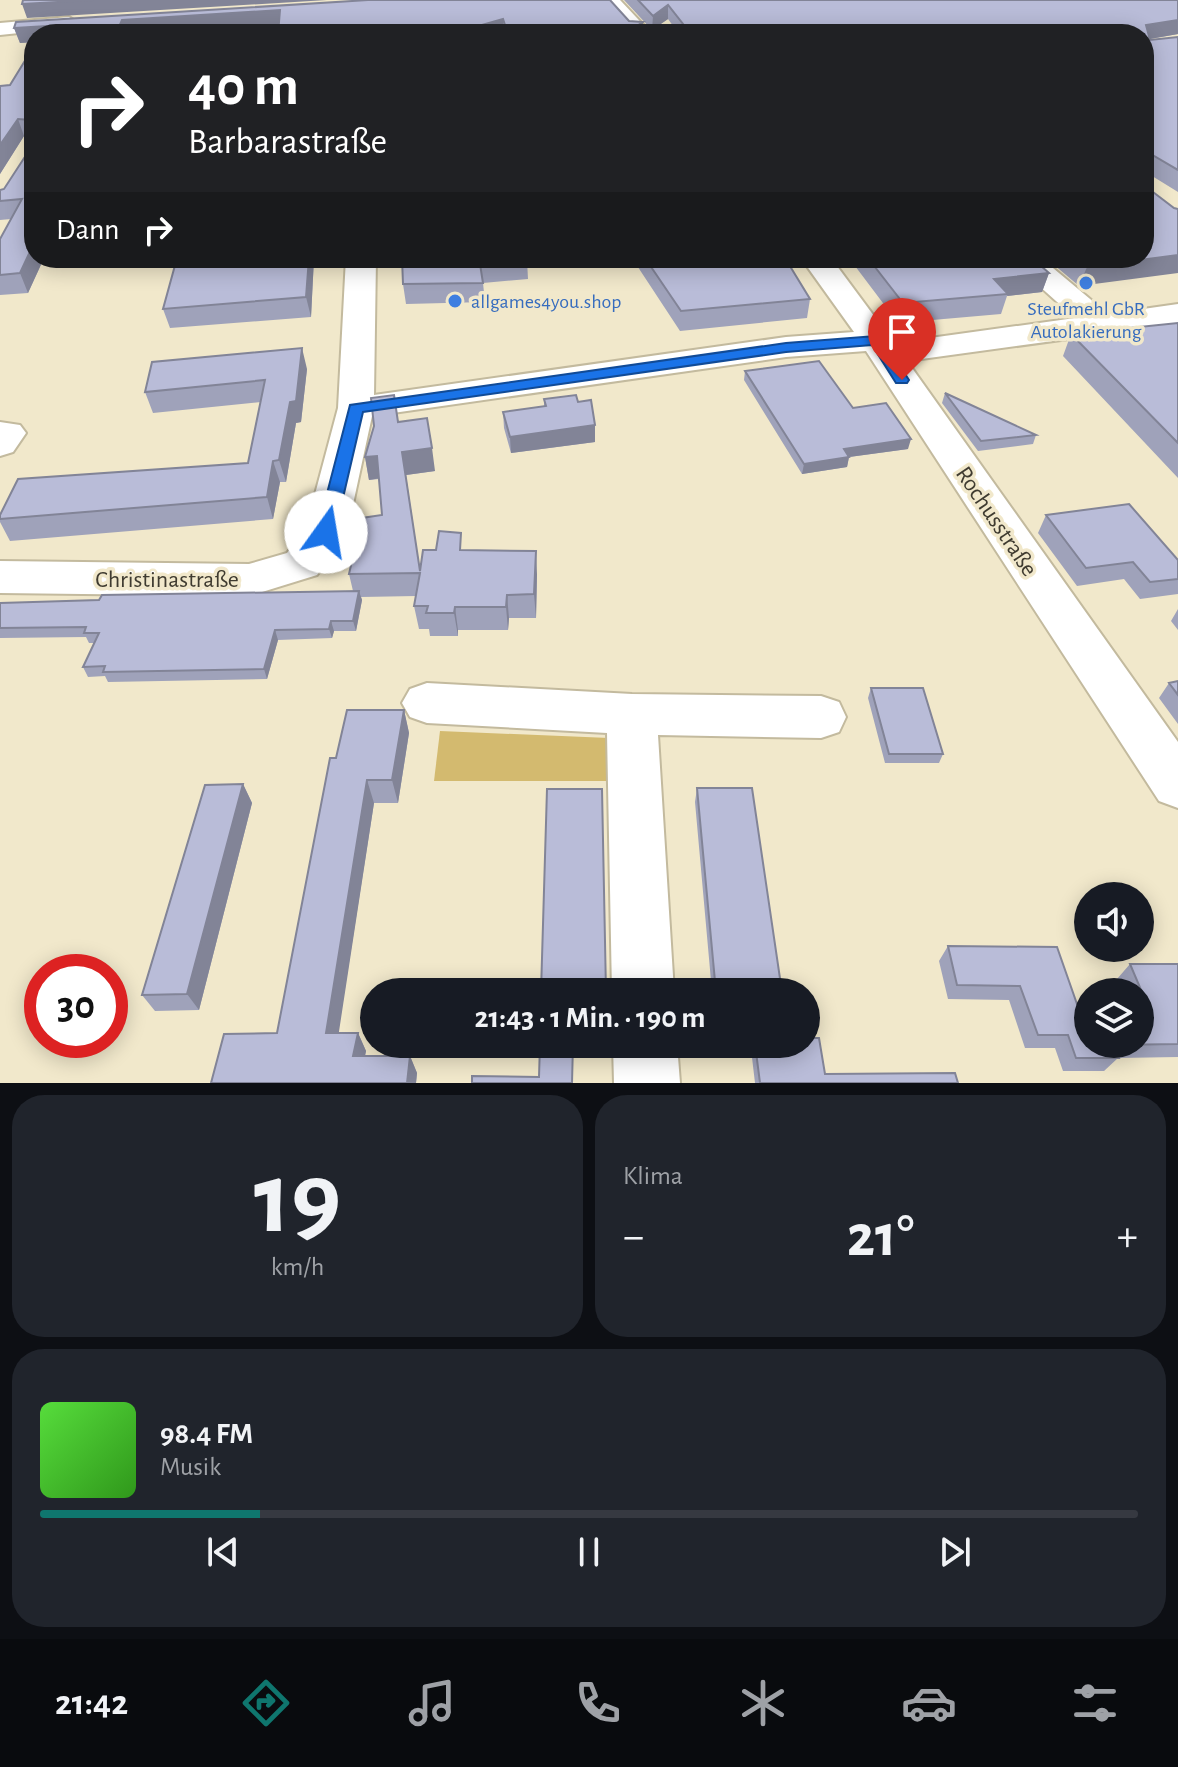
<!DOCTYPE html>
<html lang="de">
<head>
<meta charset="utf-8">
<style>
	:root { --surface:#171b24; --page:#20242c; --text:#f1f3f6; --muted:#9ea1a6; --line:#363941; --accent:#0f766e }
	body { margin:0; font-family:"Alegreya Sans",sans-serif; background:var(--page); color:var(--text); height:100vh; display:flex; flex-direction:column; font-size:30px; white-space:nowrap }
	* { box-sizing:border-box; margin:0 }
	p { font-size:26px; color:var(--muted) }
	.icon { flex:none; width:44px; height:44px; fill:none; stroke:currentColor; stroke-width:2; stroke-linecap:round; stroke-linejoin:round }
	.map { position:relative; height:1083px; overflow:hidden }
	.panel { display:flex; flex-direction:column; gap:12px; padding:12px; background:#0d0f14; flex:1 }
	.panel>* { flex:none }
	.hud { position:absolute; left:24px; top:24px; width:1130px; height:244px; border-radius:32px; box-shadow:0 4px 20px #0003; background:#202124; color:#fff; overflow:hidden }
	.buttons { position:absolute; left:1074px; top:882px; display:grid; gap:16px }
	.buttons a { display:grid; place-items:center; width:80px; height:80px; border-radius:50%; background:var(--surface); box-shadow:0 4px 20px #0003; font-size:40px }
	.speed { position:absolute; left:24px; top:954px; display:flex; gap:16px; font-size:40px; font-weight:700; text-align:center }
	.speed>* { display:grid; place-content:center; width:104px; height:104px; border-radius:50%; background:var(--surface); box-shadow:0 4px 20px #0003; line-height:1 }
	.speed .limit { border:12px solid #d22; background:#fff; color:#111 }
	.pin { position:absolute; display:grid; place-items:center; width:68px; height:68px; color:#fff; margin:-82px -34px; border-radius:50% 50% 50% 0; rotate:-45deg; box-shadow:0 0 8px #0007 }
	.pin .icon { rotate:45deg }
	.me { position:absolute; width:88px; margin:-44px; rotate:13deg; stroke-linejoin:round; filter:drop-shadow(0 0 6px #0008) }
	.turn { display:flex; align-items:center; gap:28px; height:168px; padding:0 32px; font-size:36px }
	.turn .icon { width:104px; height:104px; stroke-width:2.5 }
	.turn b { display:block; font-size:56px; line-height:68px }
	.then { display:flex; align-items:center; height:76px; padding:0 32px; background:#0003; gap:16px; font-size:30px }
	.big { font-size:60px; font-weight:700; line-height:1.1 }
	.panel .card { flex:1; display:flex; flex-direction:column; justify-content:center; gap:12px; min-width:0; padding:0 28px; border-radius:32px; background:var(--page) }
	.panel .dial { align-items:center; gap:0 }
	.dial b { font-size:104px; line-height:1 }
	.song { display:flex; align-items:center; gap:24px }
	.cover { width:96px; height:96px; border-radius:12px; background:linear-gradient(135deg,hsl(110 70% 55%),hsl(110 70% 35%)) }
	.played { height:8px; border-radius:4px; background:linear-gradient(90deg,var(--accent) 20%,var(--line) 20%) }
	.keys { display:flex; justify-content:space-around; direction:ltr }
	.heat { display:flex; justify-content:space-between; align-items:center; font-size:44px; direction:ltr }
	.panel .tiles { flex:1; display:grid; gap:12px; grid-template-columns:1fr 1fr }
	.card:last-child { grid-column:span 2 }
	.trip { position:absolute; left:360px; top:978px; width:460px; height:80px; border-radius:40px; background:var(--surface); box-shadow:0 4px 20px #0003; font-weight:700; line-height:80px; text-align:center }
	.menu { display:flex; height:128px; justify-content:space-around; align-items:center; background:#090b0e; color:var(--muted) }
	.menu .icon { width:56px; height:56px }
	.menu .active { color:var(--accent) }
	.menu b { font-size:36px; color:var(--text) }
	.map>svg:first-child { display:block }
	.green { fill:#d3ba6f }
	.lines { fill:none; stroke-linecap:round; stroke-linejoin:round }
	.minor-casing { stroke:#c3ba9e; stroke-width:4 }
	.minor { fill:#fff; fill-rule:evenodd }
	.wall { fill:#9fa2ba }
	.shaded-wall { fill:#828497 }
	.building { fill:#b9bcd8; stroke:#828497; stroke-width:2 }
	.route { fill:#1a73e8; stroke:#114b97; stroke-width:2 }
	.shop-dot { fill:#3f7fe0; stroke:#f1e8cb; stroke-width:3 }
	.labels { text-anchor:middle; stroke-width:7; stroke-linejoin:round; paint-order:stroke }
	.far-shop-label { font-size:20px; fill:#366cbe; stroke:#f1e8cb; text-anchor:start }
	.street-label { font-size:24px; fill:#3f3b30; stroke:#f1e8cb }
</style>
</head>
<body>
<div class="map">
<svg width="1178" height="1083" viewBox="0 0 1178 1083">
	<rect width="100%" height="100%" fill="#f1e8cb"/>
	<path class="green" d="M440,731L609,738L607,781H434Z"/>
	<g class="lines">
		<g class="minor-casing">
			<path id="minor" d="M601,0H620L652,34H631Z
				M69,17L78,23L76,27L0,35V23Z
				M346,258H376L374,395L786,337L854,332L801,258H831L894,343L1075,318L1008,258H1041L1108,314L1178,304V324L907,361L1178,742V808L1159,801L866,351L786,357L372,416L347,532L317,575L249,596L0,593V561L249,564L287,553L306,528L338,408Z
				M0,422L20,425L26,433L13,452L0,456Z
				M427,683L632,694L821,696L839,702L846,717L839,732L821,738L658,735L674,992H612L607,733L427,723L410,717L402,703L410,689Z
				M613,1044H677L680,1083H614Z"/>
		</g>
		<use href="#minor" class="minor"/>
	</g>
	<path class="wall" d="M368,0L629,21L642,34H278L279,24L34,34V42L20,43L14,28Z
		M624,0H1178V36V34L1150,39V40L1178,37V192L1144,171V34H679L668,19L652,30Z
		M34,46V258H44L28,293L0,295V239L11,219L0,220V190L4,189L30,149V136H24L0,174V86L10,85Z
		M314,258L311,317L170,328L163,309Z
		M402,258L527,260L528,279L483,283L485,302L406,304L403,284Z
		M632,258H785L810,299L807,318L680,331Z
		M849,258H1032L1049,273L1042,292L1007,296L1001,314L898,323Z
		M1046,258H1144L1079,286Z
		M1178,323V478L1063,356L1071,334Z
		M307,369L301,422L296,423L286,482H280L273,519L10,541L0,522V515L248,463L261,402L153,413L145,392Z
		M745,371L853,408L908,449L849,457L847,467L802,474L744,380Z
		M945,393L1036,435L1033,444L978,451L942,403Z
		M544,399L595,442L511,453L504,428L503,412L544,406Z
		M398,422L435,471L406,475L420,569L463,550L537,574L536,618H509L508,630H458V636H430L429,629H419L414,606L416,596L361,597L362,600L356,631H334L332,638L278,640L267,679L108,682L105,676L88,677L83,667L94,643H89L86,637L0,638V603L353,591L349,574L382,515L379,479L369,480L365,457Z
		M1046,515L1178,560V594L1140,599L1124,579L1077,586L1038,533Z
		M1178,609V630L1171,621Z
		M1178,681V724L1159,698L1169,683Z
		M871,688L943,754L939,763H885L868,698Z
		M404,710L409,733L398,803H374L338,1033H358L366,1051L365,1056H410L417,1073L416,1083H211L277,1033L336,758Z
		M243,784L252,803L199,1010L155,1011L142,995Z
		M697,788L782,992H712L695,802Z
		M948,946L1077,1004L1140,1044V992H1122L1117,979L1130,964H1178V1057L1118,1058L1104,1071H1063L1055,1048H1025L1009,1000L948,999L939,961Z
		M540,1044H607V1049H573L539,1077Z
		M717,1044H806L825,1074L958,1083H755L751,1049H717Z"/>
	<path class="shaded-wall" d="M93,0H327L27,18L22,4Z
		M668,5V19L652,30L653,16Z
		M280,10L283,24L116,34L122,20Z
		M503,19L504,33L469,34L468,29Z
		M1178,20V34L1144,40L1146,25Z
		M643,22L642,34H635V27Z
		M46,26L49,34H34V42L20,43L14,28Z
		M18,119L24,136L0,174V145Z
		M34,243V258H44L28,293L20,273Z
		M1178,255V273L1079,286L1087,267Z
		M309,258H314L311,317L306,297Z
		M1049,273L1042,292L1007,296L1008,294L994,279Z
		M302,348L307,369L301,422L296,423L286,482L279,460L290,402Z
		M595,425V442L511,453L510,437Z
		M911,439L908,449L849,457L847,467L802,474L804,464L844,449Z
		M432,448L435,471L406,475L402,452Z
		M377,456L381,478L369,480L365,457Z
		M273,461L280,482L273,519L267,497Z
		M536,551L537,574L536,618L534,594Z
		M359,591L362,600L356,631L353,621Z
		M507,595L509,618L508,630L506,607Z
		M455,607L458,630V636L454,613Z
		M331,621L334,631L332,638L329,629Z
		M275,630L278,640L267,679L264,669Z
		M404,710L409,733L398,803L392,780Z
		M367,780L374,803L336,1051L326,1033Z
		M243,784L252,803L199,1010L187,994Z
		M358,1033L366,1051L361,1074L353,1056Z
		M410,1056L417,1073L416,1083H407Z"/>
	<path class="building" d="M23,0H93L22,4Z
		M368,0H610L629,21L643,22L635,27L640,34H508L503,19L468,29L470,34H278L280,10L122,20L116,34H41L46,26L14,28L16,22Z
		M638,0H1178V20L1146,25L1150,40L1178,37V170L1144,150V34H691L668,5L653,16Z
		M34,46V243L20,273L0,275V239L22,199L0,201V190L4,189L30,149V120L18,119L0,145V86L10,85Z
		M1153,192L1174,208L1178,209V255L1087,267L1076,258H1144V193Z
		M177,258H309L306,297L163,309Z
		M402,258H526L527,260L480,264L483,283L403,284Z
		M645,258H785L810,299L681,311Z
		M868,258H1032L1049,273L994,279L1008,294L903,303Z
		M1178,323V443L1071,334Z
		M302,348L296,401L290,402L279,460L273,461L267,497L0,519V515L18,479L248,463L265,380L145,392L152,362Z
		M819,361L853,408L886,403L911,439L844,449L849,457L804,464L745,371Z
		M945,393L1036,435L981,441Z
		M394,395L398,422L427,418L432,448L402,452L420,571L423,550H436L439,531L461,533L460,550L536,551L534,594L507,595L506,607H455L454,613H426L428,606H414L420,573L349,574L362,518L382,515L377,456L365,457L374,426L371,398Z
		M576,395L578,402L591,400L595,425L510,437L503,412L546,406L544,399Z
		M1129,504L1178,560V579L1150,582L1133,562L1086,568L1046,515Z
		M359,591L353,621H331L329,629L275,630L264,669L103,672L105,666L83,667L99,633H84L86,627L0,628V603L99,600L102,595Z
		M1178,681V695L1169,683Z
		M871,688H923L943,754H889Z
		M347,710H404L392,780H367L326,1033H358L353,1056H410L407,1083H211L224,1034L277,1033L330,758H336Z
		M243,784L187,994L142,995L205,785Z
		M697,788H752L782,992H716Z
		M547,789H602L606,992H541Z
		M948,946L1057,947L1077,1004H1088V1044H1140V1004H1147L1130,964H1178V1044L1114,1045L1119,1058H1076L1068,1035H1038L1020,986L957,985Z
		M806,1038H819L825,1074L955,1073L958,1083H760L755,1044H806Z
		M540,1044H573L572,1083H472V1076L539,1077Z"/>
	<path class="route" d="M876,336L881,337L909,380L907,383H896L872,345L786,352L363,412L335,532L326,538L317,532L350,405L786,343Z"/>
	<g class="shop-dot">
		<circle cx="1086" cy="283" r="8"/>
		<circle cx="455" cy="301" r="8"/>
	</g>
	<g class="labels">
		<g class="far-shop-label">
			<text x="471" y="308">allgames4you.shop</text>
			<text x="1086" y="315" text-anchor="middle">Steufmehl GbR<tspan x="1086" dy="23">Autolakierung</tspan></text>
		</g>
		<g class="street-label">
			<text transform="translate(997 521) rotate(56)" y="8">Rochusstraße</text>
			<text x="167" y="587">Christinastraße</text>
		</g>
	</g>
</svg>
<div class="buttons">
<a><svg class="icon" aria-label="sound" viewBox="0 0 24 24"><path d="M4 9h4l5-4v14l-5-4H4zM17 9q2 3 0 6"/></svg></a>
<a><svg class="icon" aria-label="layers" viewBox="0 0 24 24"><path d="M12 4l9 5-9 5-9-5zM3 14l9 5 9-5"/></svg></a>
</div>
<div class="speed"><div class="limit">30</div></div>
<div class="pin" style="left:902px;top:380px;background:#d93025"><svg class="icon" aria-label="arrive" viewBox="0 0 24 24"><path d="M6 21V4h12l-3 4 3 4H6"/></svg></div>
<svg class="me" style="left:326px;top:532px" viewBox="-20 -20 40 40"><circle r="19" fill="#fff"/><path d="M0-13L10 11 0 6-10 11z" fill="#1a73e8"/></svg>
<div class="trip">21:43 · 1 Min. · 190 m</div>
<div class="hud">
<div class="turn"><svg class="icon" aria-label="right" viewBox="0 0 24 24"><path d="M7 20v-9h11M14 6l5 5-5 5"/></svg><div><b>40 m</b>Barbarastraße</div></div>
<div class="then">Dann<svg class="icon" aria-label="right" viewBox="0 0 24 24"><path d="M7 20v-9h11M14 6l5 5-5 5"/></svg></div>
</div>
</div>
<section class="panel">
<div class="tiles">
<div class="card dial"><b>19</b><p>km/h</p></div>
<div class="card"><p>Klima</p>
<div class="heat"><a>−</a><b class="big">21°</b><a>+</a></div>
</div>
<div class="card">
<div class="song"><i class="cover"></i><div><b>98.4 FM</b><p>Musik</p></div></div>
<div class="played"></div>
<div class="keys"><svg class="icon" aria-label="previous" viewBox="0 0 24 24"><path d="M18 5L8 12l10 7zM5 5v14"/></svg><svg class="icon" aria-label="pause" viewBox="0 0 24 24"><path d="M8 5v14M16 5v14"/></svg><svg class="icon" aria-label="next" viewBox="0 0 24 24"><path d="M6 5l10 7-10 7zM19 5v14"/></svg></div>
</div>
</div>
</section>
<nav class="menu">
<b>21:42</b>
<svg class="icon active" aria-label="directions" viewBox="0 0 24 24"><path d="M12 3l9 9-9 9-9-9zM9 14v-3h6M13 9l2 2-2 2"/></svg>
<svg class="icon" aria-label="music" viewBox="0 0 24 24"><path d="M9 18V5l10-2v13"/><circle cx="6" cy="18" r="3"/><circle cx="16" cy="16" r="3"/></svg>
<svg class="icon" aria-label="phone" viewBox="0 0 24 24"><path d="M5 4h4l2 5-3 2q2 4 5 5l2-3 5 2v4C11 20 4 13 5 4z"/></svg>
<svg class="icon" aria-label="climate" viewBox="0 0 24 24"><path d="M12 3v18M4 7l16 10M4 17L20 7"/></svg>
<svg class="icon" aria-label="car" viewBox="0 0 24 24"><path d="M5 17H2v-5l4-1 3-4h7l3 4 3 1v5h-3M9 17h6M6 11h13"/><circle cx="7" cy="17" r="2"/><circle cx="17" cy="17" r="2"/></svg>
<svg class="icon" aria-label="filters" viewBox="0 0 24 24"><path d="M4 7h16M4 17h16"/><circle cx="9" cy="7" r="2"/><circle cx="15" cy="17" r="2"/></svg>
</nav>
</body>
</html>
